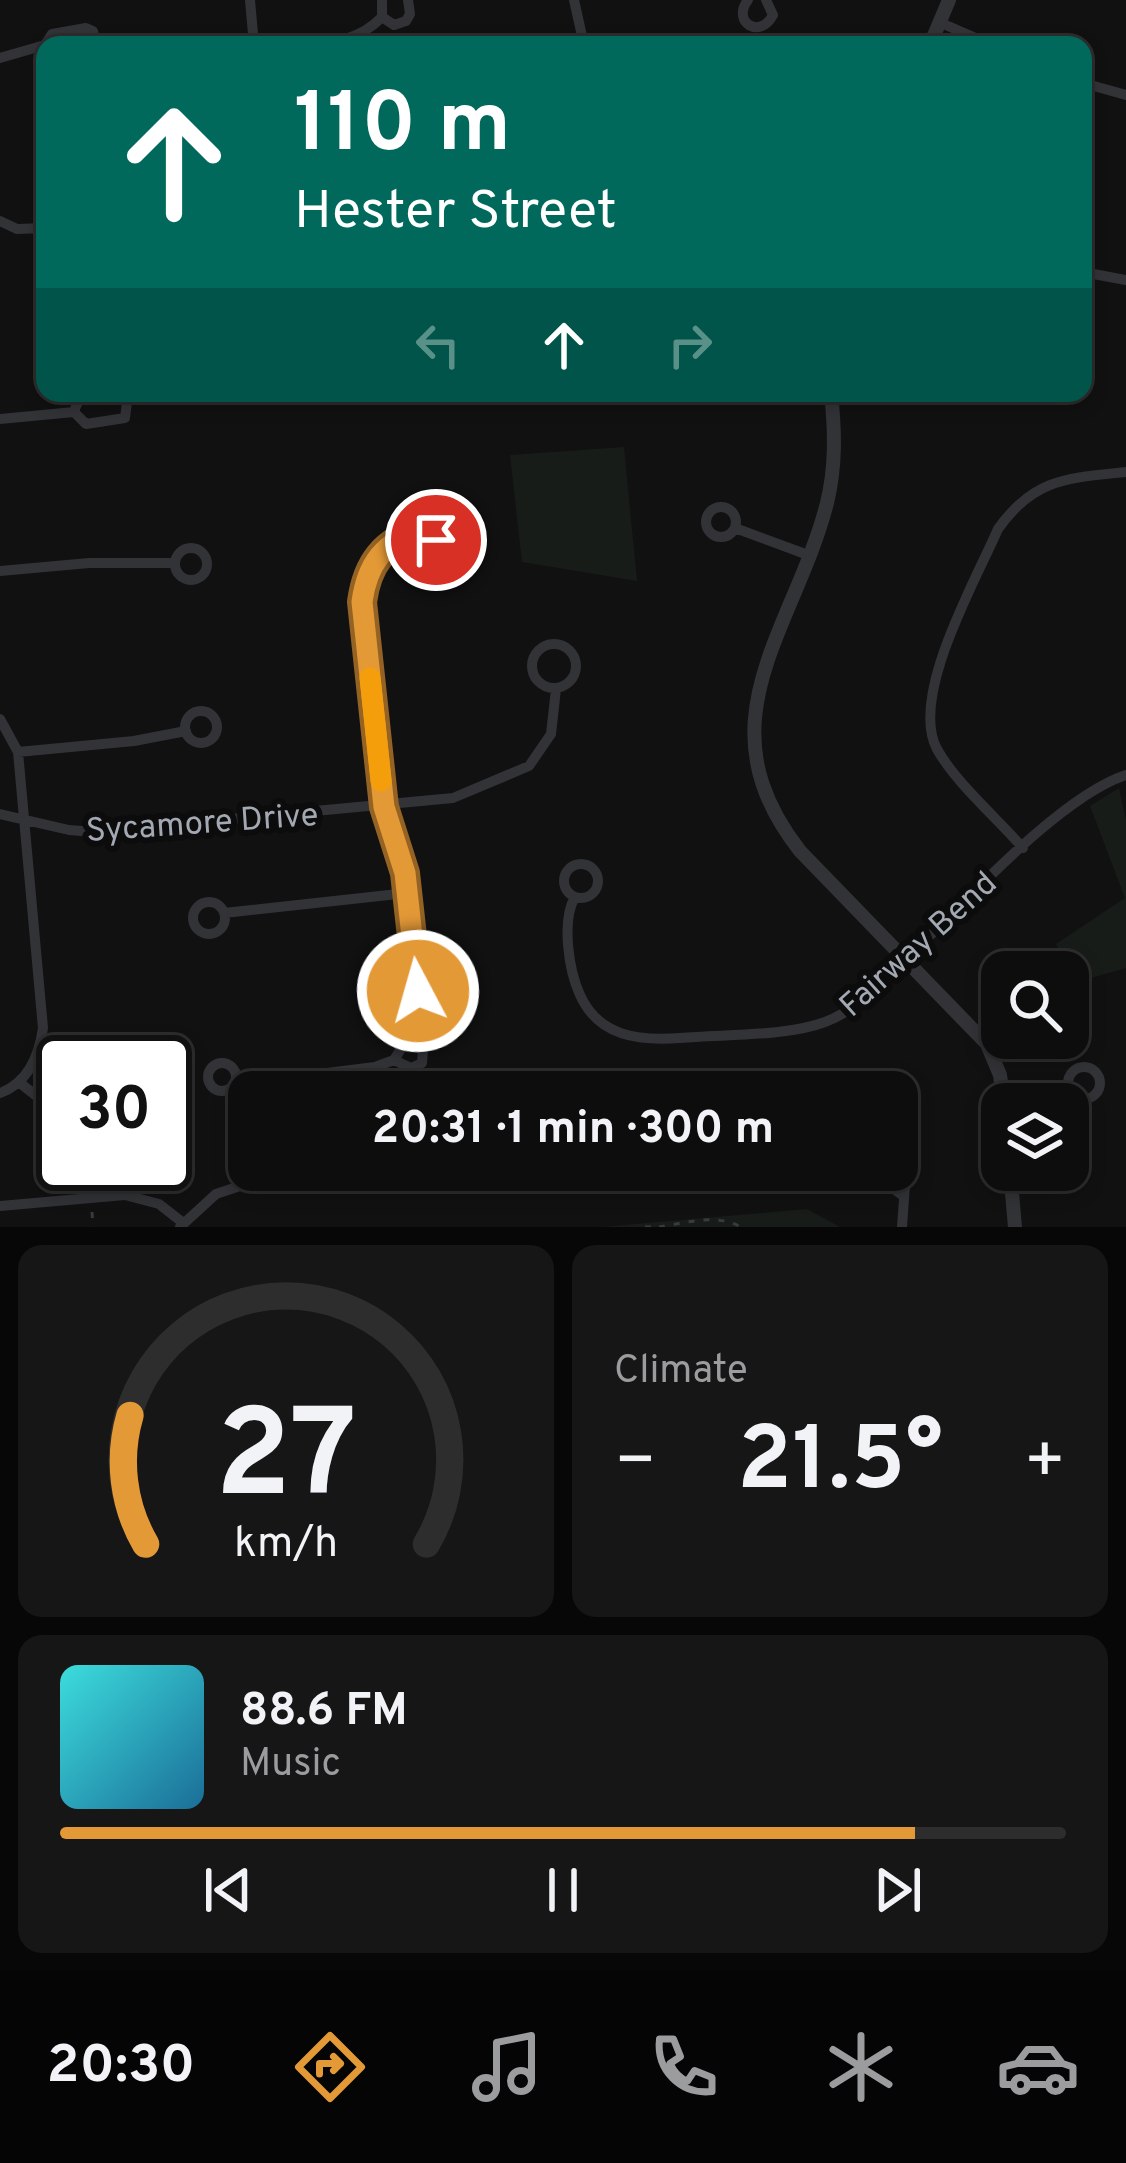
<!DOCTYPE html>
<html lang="en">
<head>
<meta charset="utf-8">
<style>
	:root { --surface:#0d0d0e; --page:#161617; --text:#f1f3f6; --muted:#9a9c9e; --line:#2d2d2e; --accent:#e49937 }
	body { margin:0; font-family:Overpass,sans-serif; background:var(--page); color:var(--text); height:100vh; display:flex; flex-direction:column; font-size:45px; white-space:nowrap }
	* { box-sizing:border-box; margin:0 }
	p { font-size:39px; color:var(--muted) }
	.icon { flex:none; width:66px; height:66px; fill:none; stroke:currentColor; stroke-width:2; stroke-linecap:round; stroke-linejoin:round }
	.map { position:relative; height:1227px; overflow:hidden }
	.details { display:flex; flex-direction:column; gap:18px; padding:18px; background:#070708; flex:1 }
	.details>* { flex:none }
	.guide { position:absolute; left:36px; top:36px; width:1056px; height:366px; border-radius:24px; box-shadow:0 6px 18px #0003,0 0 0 3px var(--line); background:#00695c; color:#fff; overflow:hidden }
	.buttons { position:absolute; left:981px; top:951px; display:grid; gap:24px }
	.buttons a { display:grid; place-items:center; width:108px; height:108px; border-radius:24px; background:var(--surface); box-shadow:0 6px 18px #0003,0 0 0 3px var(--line); font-size:60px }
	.speed { position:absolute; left:36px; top:1035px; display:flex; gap:24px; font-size:60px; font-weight:700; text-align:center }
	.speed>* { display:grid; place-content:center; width:156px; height:156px; border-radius:50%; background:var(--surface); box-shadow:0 6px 18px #0003,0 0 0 3px var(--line); line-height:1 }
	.speed .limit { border:6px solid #111; border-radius:18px; background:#fff; color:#111 }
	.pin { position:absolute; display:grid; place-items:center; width:102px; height:102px; color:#fff; margin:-51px; border:6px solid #fff; border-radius:50%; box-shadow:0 3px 12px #0007 }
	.me { position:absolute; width:132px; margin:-66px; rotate:354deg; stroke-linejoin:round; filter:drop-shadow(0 0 9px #0008) }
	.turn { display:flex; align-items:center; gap:42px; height:252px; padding:0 60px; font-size:54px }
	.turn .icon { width:156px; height:156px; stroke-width:2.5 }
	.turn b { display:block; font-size:84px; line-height:102px }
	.lanes { display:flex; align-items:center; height:114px; padding:0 60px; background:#0003; justify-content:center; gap:60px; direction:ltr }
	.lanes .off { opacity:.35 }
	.big { font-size:90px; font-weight:700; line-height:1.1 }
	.details .tile { flex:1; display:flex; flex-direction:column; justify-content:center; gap:18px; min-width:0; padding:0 42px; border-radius:24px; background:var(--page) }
	.details .dial { align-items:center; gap:0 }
	.dial svg { height:312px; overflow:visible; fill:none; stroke:var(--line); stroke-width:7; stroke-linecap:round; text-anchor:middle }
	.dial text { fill:var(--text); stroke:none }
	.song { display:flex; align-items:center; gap:36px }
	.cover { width:144px; height:144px; border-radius:18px; background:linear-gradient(135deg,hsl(180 70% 55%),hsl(200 70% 35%)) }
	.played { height:12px; border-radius:6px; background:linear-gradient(90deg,var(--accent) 85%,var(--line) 85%) }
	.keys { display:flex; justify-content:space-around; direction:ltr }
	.heat { display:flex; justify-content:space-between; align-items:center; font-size:66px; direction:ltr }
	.details .tiles { flex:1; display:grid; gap:18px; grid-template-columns:1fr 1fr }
	.tile:last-child { grid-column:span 2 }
	.trip { position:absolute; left:228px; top:1071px; width:690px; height:120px; border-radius:24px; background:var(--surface); box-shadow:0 6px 18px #0003,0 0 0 3px var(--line); font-weight:700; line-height:120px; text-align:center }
	.tab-bar { display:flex; height:192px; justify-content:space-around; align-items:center; background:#050506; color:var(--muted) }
	.tab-bar .icon { width:84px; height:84px }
	.tab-bar .active { color:var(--accent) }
	.tab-bar b { font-size:54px; color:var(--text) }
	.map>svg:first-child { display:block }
	.green { fill:#171c18 }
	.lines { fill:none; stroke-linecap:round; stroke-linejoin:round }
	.path { stroke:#383a3d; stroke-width:3; stroke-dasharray:6 9; stroke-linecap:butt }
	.minor { stroke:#323337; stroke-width:10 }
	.tertiary { stroke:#323337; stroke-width:14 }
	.route-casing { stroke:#946324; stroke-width:30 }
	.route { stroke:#e49937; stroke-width:21 }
	.slow { stroke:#f59e0b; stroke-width:21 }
	.labels { text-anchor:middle; stroke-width:12; stroke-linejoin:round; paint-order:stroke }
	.street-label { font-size:33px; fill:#a3a9b2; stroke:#0c0c0d }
</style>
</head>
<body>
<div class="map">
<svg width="1126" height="1227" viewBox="0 0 1126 1227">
	<rect width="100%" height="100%" fill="#111112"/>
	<path class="green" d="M624,447L637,581L522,562L510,455Z
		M1119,788L1126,820V968L1074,983L1056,944L1125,898L1090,806Z
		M807,1209L840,1227H602Z"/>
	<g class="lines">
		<path class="path" d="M92,1212L93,1227
			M645,1227H652
			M659,1227C686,1223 715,1213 741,1227"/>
		<path class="minor" d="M250,0L254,45
			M382,0V17L394,25L406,21L410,14L408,0
			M574,0L584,45
			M748,0C731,22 760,40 773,15L766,0
			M941,23L992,45
			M45,45L52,34L86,28L93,31L96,45
			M302,45C333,42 359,41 382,17
			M0,58L45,45
			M1083,83L1126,95
			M0,221L17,229L45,228
			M1083,272L1126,280
			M99,393C85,395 78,397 74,412L86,424L125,418L127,402L117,393
			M0,419L74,412
			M706 522a15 15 0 1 1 30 0a15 15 0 1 1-30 0Z
			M735,528L808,555
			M175 564a16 16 0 1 1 32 0a16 16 0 1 1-32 0Z
			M0,571L89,563H175
			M532 666a22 22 0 1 1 44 0a22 22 0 1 1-44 0Z
			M185 727a16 16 0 1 1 32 0a16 16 0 1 1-32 0Z
			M0,719L18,752L43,1028C39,1056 28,1083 0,1093
			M18,752L134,741L186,731
			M0,814L69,830L94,832L453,798L529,766L551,734L556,689
			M1023,848C997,818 955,782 937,749C909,697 975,582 998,529C1034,478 1068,478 1126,472
			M564 881a17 17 0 1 1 34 0a17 17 0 1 1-34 0Z
			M575,897C561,921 569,971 580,995C599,1037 639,1041 680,1038C723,1034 785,1037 825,1022C856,1011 881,983 904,961C959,909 1058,797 1126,775
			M193 918a16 16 0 1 1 32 0a16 16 0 1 1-32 0Z
			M224,913L407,893
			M394,1060L411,1068L422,1063L423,1049L410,1038
			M33,1063L63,1085
			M208 1077a14 14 0 1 1 28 0a14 14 0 1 1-28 0Z
			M1068 1083a16 16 0 1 1 32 0a16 16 0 1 1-32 0Z
			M236,1080L255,1082L375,1067L394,1060L415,1026L418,991L405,873L387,822L362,602C368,565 384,541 422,530L429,517L437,516L445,525L443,536L436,540L426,537L422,530
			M20,1083L49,1106L63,1103
			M1003,1093L1068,1085
			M893,1170L894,1189L902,1195
			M897,1170L905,1185L902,1227
			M0,1206L125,1195L159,1204L182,1222
			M180,1227L216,1194L246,1184L485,1170"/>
		<path class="tertiary" d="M930,45L949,0
			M831,393C835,431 836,466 827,503C794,631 698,721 800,851L987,1044L1000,1075L1004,1104
			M1010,1170L1015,1227"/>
	</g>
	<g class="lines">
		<g class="route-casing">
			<path id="route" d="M418,991L405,873L384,807L362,602C367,564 384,541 422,530L426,537L436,540"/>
		</g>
		<use href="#route" class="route"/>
		<path class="slow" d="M370,678L381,781"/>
	</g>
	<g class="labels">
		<g class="street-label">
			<text transform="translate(202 821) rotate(-4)" y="12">Sycamore Drive</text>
			<text transform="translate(917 943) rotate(-42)" y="12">Fairway Bend</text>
		</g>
	</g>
</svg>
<div class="buttons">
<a><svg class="icon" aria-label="search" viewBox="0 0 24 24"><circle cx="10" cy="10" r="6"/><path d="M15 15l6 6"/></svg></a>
<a><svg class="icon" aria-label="layers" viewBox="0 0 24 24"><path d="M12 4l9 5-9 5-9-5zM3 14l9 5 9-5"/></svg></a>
</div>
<div class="speed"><div class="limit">30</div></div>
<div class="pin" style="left:436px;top:540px;background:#d93025"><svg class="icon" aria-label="arrive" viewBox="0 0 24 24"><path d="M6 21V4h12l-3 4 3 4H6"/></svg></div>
<svg class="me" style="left:418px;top:991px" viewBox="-20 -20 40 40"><circle r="17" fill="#e49937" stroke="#fff" stroke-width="3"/><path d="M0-11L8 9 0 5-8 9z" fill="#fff"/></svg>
<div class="trip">20:31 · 1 min · 300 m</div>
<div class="guide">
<div class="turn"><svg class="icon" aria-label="ahead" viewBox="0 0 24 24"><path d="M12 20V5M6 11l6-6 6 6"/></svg><div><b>110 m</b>Hester Street</div></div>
<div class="lanes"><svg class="icon off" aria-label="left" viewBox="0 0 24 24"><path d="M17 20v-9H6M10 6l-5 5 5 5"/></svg><svg class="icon" aria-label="ahead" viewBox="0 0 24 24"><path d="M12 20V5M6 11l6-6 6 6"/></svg><svg class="icon off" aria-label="right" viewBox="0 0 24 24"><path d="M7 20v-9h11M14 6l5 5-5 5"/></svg></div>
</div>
</div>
<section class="details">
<div class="tiles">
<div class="tile dial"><svg viewBox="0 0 100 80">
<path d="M14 69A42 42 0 1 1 86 69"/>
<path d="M14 69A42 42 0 0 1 10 36" stroke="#e49937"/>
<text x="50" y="56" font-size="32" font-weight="700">27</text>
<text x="50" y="72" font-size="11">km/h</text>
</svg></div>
<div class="tile"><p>Climate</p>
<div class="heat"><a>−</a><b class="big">21.5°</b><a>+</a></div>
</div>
<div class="tile">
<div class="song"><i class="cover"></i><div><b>88.6 FM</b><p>Music</p></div></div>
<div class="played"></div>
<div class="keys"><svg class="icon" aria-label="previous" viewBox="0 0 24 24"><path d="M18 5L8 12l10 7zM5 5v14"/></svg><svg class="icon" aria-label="pause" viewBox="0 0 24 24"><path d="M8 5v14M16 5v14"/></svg><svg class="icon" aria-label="next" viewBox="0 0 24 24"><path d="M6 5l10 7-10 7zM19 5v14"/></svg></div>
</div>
</div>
</section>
<nav class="tab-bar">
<b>20:30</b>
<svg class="icon active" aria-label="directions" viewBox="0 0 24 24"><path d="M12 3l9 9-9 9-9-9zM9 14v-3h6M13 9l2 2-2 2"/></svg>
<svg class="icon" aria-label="music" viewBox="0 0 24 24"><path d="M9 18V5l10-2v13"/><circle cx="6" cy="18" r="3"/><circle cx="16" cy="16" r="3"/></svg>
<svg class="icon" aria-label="phone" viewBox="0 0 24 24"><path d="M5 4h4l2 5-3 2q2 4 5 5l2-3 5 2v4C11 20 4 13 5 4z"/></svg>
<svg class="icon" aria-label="climate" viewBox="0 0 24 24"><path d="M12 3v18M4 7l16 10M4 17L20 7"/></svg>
<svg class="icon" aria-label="car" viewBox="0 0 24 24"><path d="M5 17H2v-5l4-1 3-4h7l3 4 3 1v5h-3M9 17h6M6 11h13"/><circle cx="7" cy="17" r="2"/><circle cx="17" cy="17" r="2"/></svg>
</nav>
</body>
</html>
